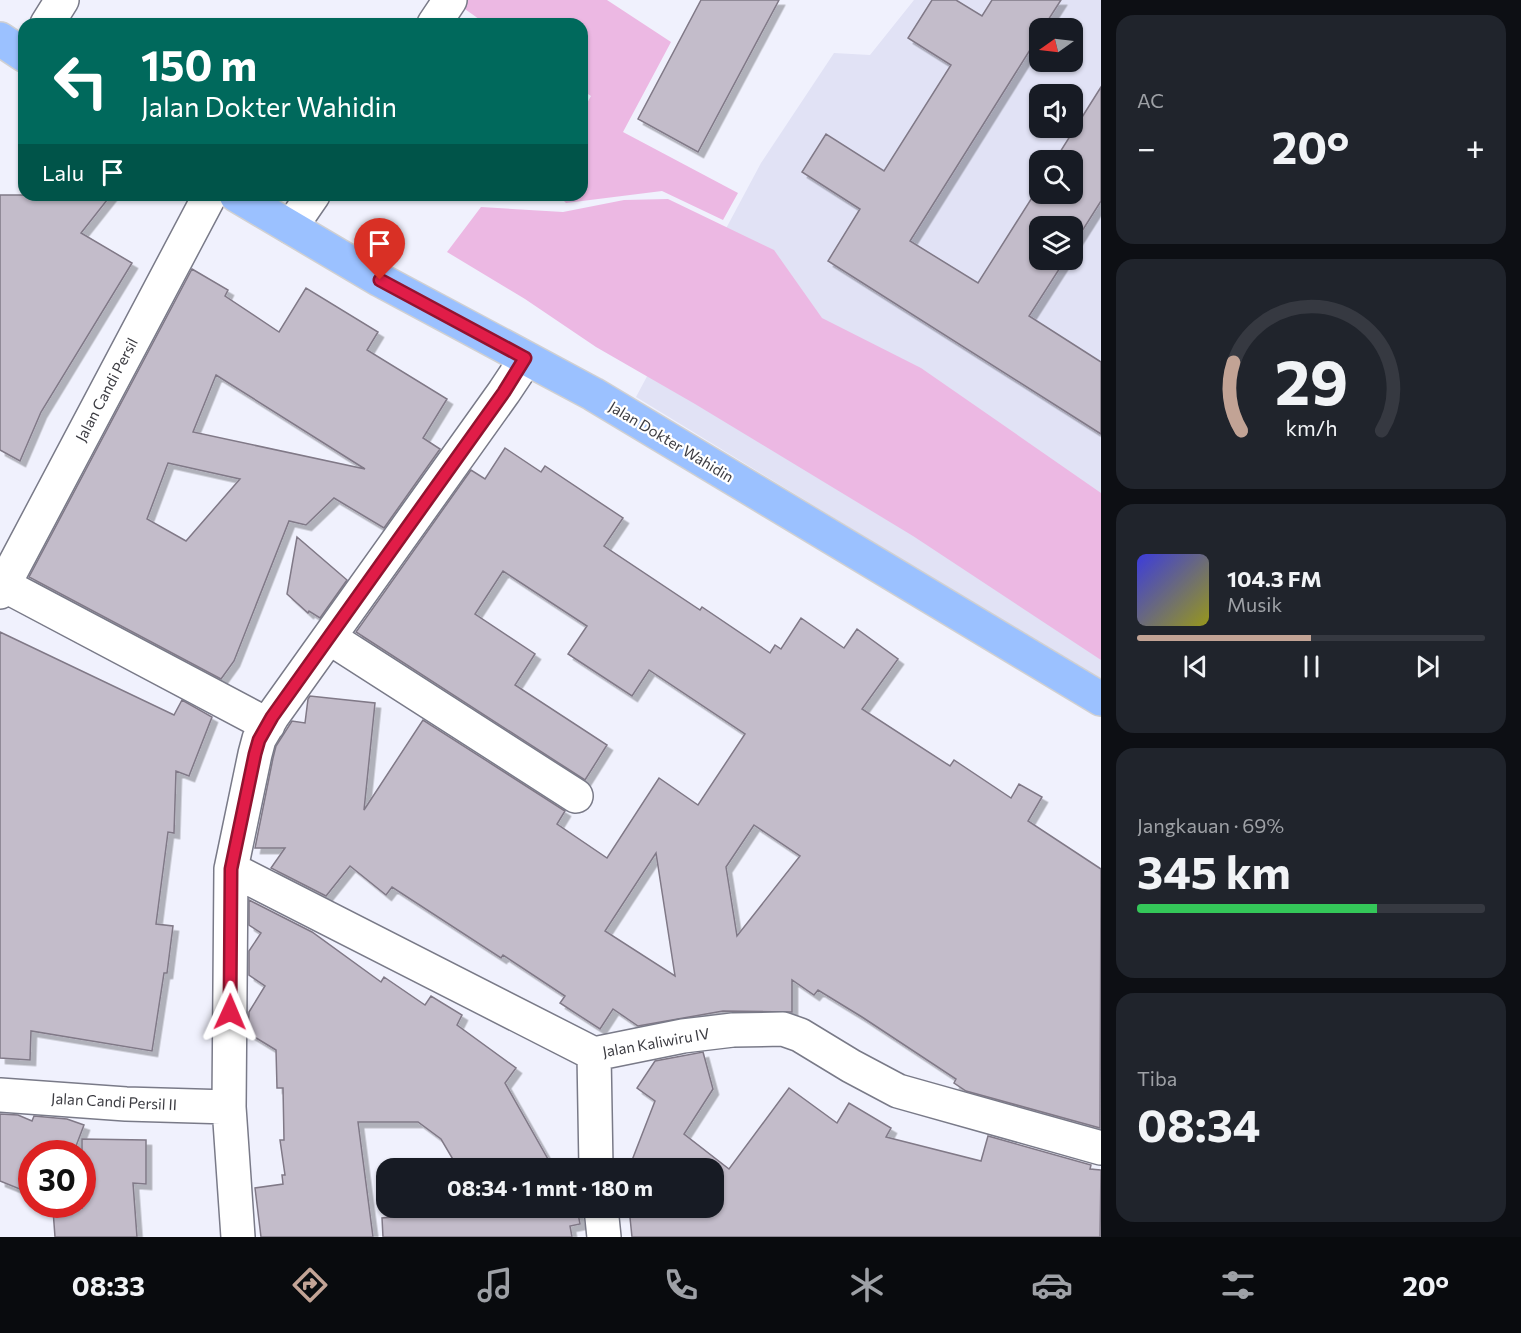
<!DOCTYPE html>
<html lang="id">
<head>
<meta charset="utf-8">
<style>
	:root { --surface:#171b24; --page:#20242c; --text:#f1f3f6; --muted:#9ea1a6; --line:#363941; --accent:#c2a395 }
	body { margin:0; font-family:Commissioner,sans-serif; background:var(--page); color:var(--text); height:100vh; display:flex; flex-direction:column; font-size:22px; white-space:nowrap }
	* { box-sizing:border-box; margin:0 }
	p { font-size:20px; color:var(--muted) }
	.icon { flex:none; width:33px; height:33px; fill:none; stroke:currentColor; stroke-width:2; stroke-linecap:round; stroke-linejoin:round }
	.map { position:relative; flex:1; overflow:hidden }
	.details { display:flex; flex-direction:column; gap:15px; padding:15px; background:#0d0f14; width:420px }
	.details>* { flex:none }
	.hud { position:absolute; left:18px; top:18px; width:570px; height:183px; border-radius:18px; box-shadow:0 2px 4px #0004; background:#00695c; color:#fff; overflow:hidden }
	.needle { width:39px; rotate:256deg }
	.fabs { position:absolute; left:1029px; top:18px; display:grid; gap:12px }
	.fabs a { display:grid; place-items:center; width:54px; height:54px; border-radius:12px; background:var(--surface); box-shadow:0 2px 4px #0004; font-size:30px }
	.speed { position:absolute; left:18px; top:1140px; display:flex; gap:12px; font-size:30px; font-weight:700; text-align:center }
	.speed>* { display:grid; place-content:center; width:78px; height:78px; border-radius:50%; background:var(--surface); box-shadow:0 2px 4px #0004; line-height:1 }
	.speed .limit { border:9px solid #d22; background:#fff; color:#111 }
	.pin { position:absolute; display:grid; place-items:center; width:51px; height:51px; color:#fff; margin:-62px -26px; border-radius:50% 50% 50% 0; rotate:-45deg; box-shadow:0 0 6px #0007 }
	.pin .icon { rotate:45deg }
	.me { position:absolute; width:66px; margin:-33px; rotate:1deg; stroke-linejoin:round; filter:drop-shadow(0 0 4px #0008) }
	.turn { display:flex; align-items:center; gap:21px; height:126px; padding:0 24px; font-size:27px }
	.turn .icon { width:78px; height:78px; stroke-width:2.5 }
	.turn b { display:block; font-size:42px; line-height:51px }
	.then { display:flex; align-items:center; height:57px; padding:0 24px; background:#0003; gap:12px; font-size:22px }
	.big { font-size:45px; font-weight:700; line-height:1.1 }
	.details .tile { flex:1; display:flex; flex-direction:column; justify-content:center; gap:9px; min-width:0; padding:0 21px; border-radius:18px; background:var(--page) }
	.details .dial { align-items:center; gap:0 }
	.dial svg { height:156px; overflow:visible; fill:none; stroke:var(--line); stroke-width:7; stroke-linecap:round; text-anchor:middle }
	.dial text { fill:var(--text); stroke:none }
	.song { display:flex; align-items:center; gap:18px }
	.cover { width:72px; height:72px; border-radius:9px; background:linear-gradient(135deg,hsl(240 70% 55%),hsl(60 70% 35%)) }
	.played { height:6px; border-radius:3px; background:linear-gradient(90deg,var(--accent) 50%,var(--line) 50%) }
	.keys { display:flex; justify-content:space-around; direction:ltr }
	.heat { display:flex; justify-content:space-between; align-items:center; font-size:33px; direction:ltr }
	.charge { height:9px; border-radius:4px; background:linear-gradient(90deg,#34c759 69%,var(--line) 0) }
	.trip { position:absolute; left:376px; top:1158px; width:348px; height:60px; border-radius:18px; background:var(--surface); box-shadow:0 2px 4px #0004; font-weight:700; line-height:60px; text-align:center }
	.dock { display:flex; height:96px; justify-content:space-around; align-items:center; background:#090b0e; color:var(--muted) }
	.dock .icon { width:42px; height:42px }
	.dock .active { color:var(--accent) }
	.dock b { font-size:27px; color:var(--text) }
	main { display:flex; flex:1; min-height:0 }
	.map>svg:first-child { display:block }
	.built { fill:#e1e2f5; fill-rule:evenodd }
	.green { fill:#ecb8e3 }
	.building { fill:#c3bcca; stroke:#807987; stroke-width:1.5; fill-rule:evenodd; filter:url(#shadow) }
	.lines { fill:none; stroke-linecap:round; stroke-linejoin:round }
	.minor-casing { stroke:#797a88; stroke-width:36 }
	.highway-casing { stroke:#d0d0d2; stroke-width:36 }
	.minor { stroke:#fff; stroke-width:33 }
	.highway { stroke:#9bc1ff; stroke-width:33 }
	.route-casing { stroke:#92132f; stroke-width:15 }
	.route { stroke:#e11d48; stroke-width:10 }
	.labels { text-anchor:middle; stroke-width:4.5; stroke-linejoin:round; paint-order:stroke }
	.street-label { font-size:15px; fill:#3c3c42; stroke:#fff }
</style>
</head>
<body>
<main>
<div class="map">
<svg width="1101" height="1237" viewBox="0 0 1101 1237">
	<defs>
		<filter id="shadow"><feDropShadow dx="5.5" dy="5.5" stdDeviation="0" flood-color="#0004"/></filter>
	</defs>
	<rect width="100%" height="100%" fill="#f0f1fd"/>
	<path class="built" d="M914,0H1101V681L636,397L761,163L834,53L870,55ZM1040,28H1072V62H1040ZM1040,94H1072V128H1040ZM1040,160H1072V194H1040ZM1040,226H1072V260H1040Z"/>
	<path class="green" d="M467,0H607L671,42L623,132L738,193L723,220L662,191L566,203L558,195H582V112L591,96L582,90V24H486L462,7Z
		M668,199L774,250L822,318L921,368L1101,493V660L913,536L695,404L596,347L525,299L447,252L481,207L563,212L624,200Z"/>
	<path class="building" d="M701,0H779L698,152L638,119Z
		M932,0H956L982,16L992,0H1061L1043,28H1040V34L910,241L978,283L1040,185V194H1072V160H1055L1101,87V201L1072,247V226H1040V260H1065L1029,316L1101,362V434L828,261L860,209L802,172L826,134L884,171L951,65L908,38Z
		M0,195H111L81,233L132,263L41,412L20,461L0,450Z
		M192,269L228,290L225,296L279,332L306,288L378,332L367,350L447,399L423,438L440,449L384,528L334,498L306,525L289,521L234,661L221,679L29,577ZM216,375L365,469L193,432ZM168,463L240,479L186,541L147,519Z
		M505,448L541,472L545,466L623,518L604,546L700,610L702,607L770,653L775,645L781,649L801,618L844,648L857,629L898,659L862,709L950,766L954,760L1011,798L1019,784L1042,797L1028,821L1101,869L1100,1128L966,1091L954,1083L956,1079L862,1017L818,990L814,995L792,980V1012L723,1011L638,1026L613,1009L600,1029L560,1003L565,996L503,955L501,958L392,887L386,895L350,866L326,896L271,868L285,848H255L273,758L276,746L292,721L305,723L308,699L310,696L375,703L364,810L423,720L565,811L557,824L607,858L659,778L698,805L745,734L649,670L632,696L568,654L587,626L503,571L475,614L535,654L515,685L607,745L585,780L356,632L471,470L485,479ZM754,825L800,856L737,936L726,867ZM656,853L675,976L605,931Z
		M297,537L347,580L320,618L309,611L308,613L287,594Z
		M0,632L174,715L182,700L212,717L189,776L176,771L174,833L168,832L156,924L173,926L167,973H164L152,1051L31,1031L30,1060L0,1058Z
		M249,900L312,932L381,982L384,977L425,1005L431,996L462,1015L457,1025L516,1068L505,1083L553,1168H458L441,1139L418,1122H358L373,1237H261L255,1188L283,1184L282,1175H285L280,1140H284L283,1088H277L276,1050L248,1033L249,1012L265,986L249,975V951L261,933L249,925Z
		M703,1052L713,1089L684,1134L729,1169L789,1088L837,1123L849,1103L891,1128L886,1137L981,1161L988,1136L1091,1165L1090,1169L1101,1170L1100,1237H632L629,1208H714V1168H629L655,1101L637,1088L655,1061Z
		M0,1114L18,1115L32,1121L34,1116L67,1119L84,1125L73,1154H32V1194L0,1181Z
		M82,1139L146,1140V1184L133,1183L137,1237H55L53,1210L82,1208Z
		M462,1208H577L580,1224L570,1226L572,1237H383L382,1218L462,1210Z"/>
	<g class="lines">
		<g class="minor-casing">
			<path id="minor" d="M47,24L62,0
				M434,24L450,0
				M291,227L313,195
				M0,583L268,725
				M0,592L210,195
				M330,638L576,796
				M231,869L594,1054L683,1036L733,1030L783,1029L800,1035L851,1066L898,1091L1101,1148
				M594,1054L596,1168
				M0,1095L126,1104L229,1107
				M601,1208L604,1237
				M238,1237L229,1107L231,869L255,754L259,739L272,717L504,392L526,359"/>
		</g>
		<g class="highway-casing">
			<path id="highway" d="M0,39L24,55
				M236,195L380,280L593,394L1101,699"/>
		</g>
		<use href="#minor" class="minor"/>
		<use href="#highway" class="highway"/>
	</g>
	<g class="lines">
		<g class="route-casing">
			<path id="route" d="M230,1012L231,869L255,754L259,740L272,717L504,392L525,358L380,280"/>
		</g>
		<use href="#route" class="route"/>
	</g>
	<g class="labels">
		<g class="street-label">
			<text transform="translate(107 390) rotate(-62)" y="5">Jalan Candi Persil</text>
			<text transform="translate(671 442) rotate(31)" y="5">Jalan Dokter Wahidin</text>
			<text transform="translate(656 1043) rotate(-10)" y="5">Jalan Kaliwiru IV</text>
			<text transform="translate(114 1102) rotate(3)" y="5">Jalan Candi Persil II</text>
		</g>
	</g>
</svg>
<div class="fabs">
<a><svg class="needle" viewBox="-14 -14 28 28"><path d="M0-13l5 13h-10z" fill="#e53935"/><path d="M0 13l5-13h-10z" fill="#9ea1a6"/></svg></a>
<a><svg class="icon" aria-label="sound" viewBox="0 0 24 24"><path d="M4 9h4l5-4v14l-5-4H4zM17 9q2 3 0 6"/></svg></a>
<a><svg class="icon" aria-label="search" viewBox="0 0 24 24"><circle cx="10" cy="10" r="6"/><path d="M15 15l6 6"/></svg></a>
<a><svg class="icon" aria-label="layers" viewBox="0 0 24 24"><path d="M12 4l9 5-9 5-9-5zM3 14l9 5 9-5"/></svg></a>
</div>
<div class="speed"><div class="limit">30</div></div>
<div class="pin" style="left:380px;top:280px;background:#d93025"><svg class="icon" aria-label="arrive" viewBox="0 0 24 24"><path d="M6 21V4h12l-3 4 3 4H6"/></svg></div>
<svg class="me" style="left:230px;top:1012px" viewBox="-20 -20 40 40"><path d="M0-17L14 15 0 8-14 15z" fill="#e11d48" stroke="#fff" stroke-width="4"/></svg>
<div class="trip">08:34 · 1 mnt · 180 m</div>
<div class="hud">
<div class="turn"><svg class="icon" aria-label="left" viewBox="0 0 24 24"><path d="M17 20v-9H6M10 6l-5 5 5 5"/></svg><div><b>150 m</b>Jalan Dokter Wahidin</div></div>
<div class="then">Lalu<svg class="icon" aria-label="arrive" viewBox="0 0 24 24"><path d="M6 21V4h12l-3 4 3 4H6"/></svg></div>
</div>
</div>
<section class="details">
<div class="tile"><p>AC</p>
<div class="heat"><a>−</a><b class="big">20°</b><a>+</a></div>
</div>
<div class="tile dial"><svg viewBox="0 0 100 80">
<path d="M14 69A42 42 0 1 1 86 69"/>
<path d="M14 69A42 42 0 0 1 10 34" stroke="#c2a395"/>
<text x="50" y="56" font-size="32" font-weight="700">29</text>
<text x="50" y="72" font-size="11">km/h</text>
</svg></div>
<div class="tile">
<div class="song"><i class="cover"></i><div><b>104.3 FM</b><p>Musik</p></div></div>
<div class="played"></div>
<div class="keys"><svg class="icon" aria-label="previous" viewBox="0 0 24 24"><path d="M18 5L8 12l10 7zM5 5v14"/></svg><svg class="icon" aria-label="pause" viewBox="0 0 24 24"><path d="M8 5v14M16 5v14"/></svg><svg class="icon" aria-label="next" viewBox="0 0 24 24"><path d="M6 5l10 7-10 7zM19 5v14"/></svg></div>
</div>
<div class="tile"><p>Jangkauan · 69%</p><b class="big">345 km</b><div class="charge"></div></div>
<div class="tile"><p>Tiba</p><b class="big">08:34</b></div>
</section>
</main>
<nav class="dock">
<b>08:33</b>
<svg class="icon active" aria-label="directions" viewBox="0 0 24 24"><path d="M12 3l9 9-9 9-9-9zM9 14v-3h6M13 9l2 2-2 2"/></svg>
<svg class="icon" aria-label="music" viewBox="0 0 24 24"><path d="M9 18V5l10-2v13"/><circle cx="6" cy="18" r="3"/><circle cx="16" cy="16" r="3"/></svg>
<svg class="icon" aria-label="phone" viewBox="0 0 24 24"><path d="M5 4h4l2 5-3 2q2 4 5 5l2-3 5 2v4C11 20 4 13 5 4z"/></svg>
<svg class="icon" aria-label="climate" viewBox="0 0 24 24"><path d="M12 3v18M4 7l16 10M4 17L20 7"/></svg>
<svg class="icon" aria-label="car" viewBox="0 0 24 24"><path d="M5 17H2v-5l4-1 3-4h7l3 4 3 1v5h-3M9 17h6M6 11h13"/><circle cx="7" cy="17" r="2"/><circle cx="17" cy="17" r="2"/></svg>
<svg class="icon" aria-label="filters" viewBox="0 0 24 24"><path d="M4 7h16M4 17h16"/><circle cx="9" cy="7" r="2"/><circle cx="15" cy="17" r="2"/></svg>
<b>20°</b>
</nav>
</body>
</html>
